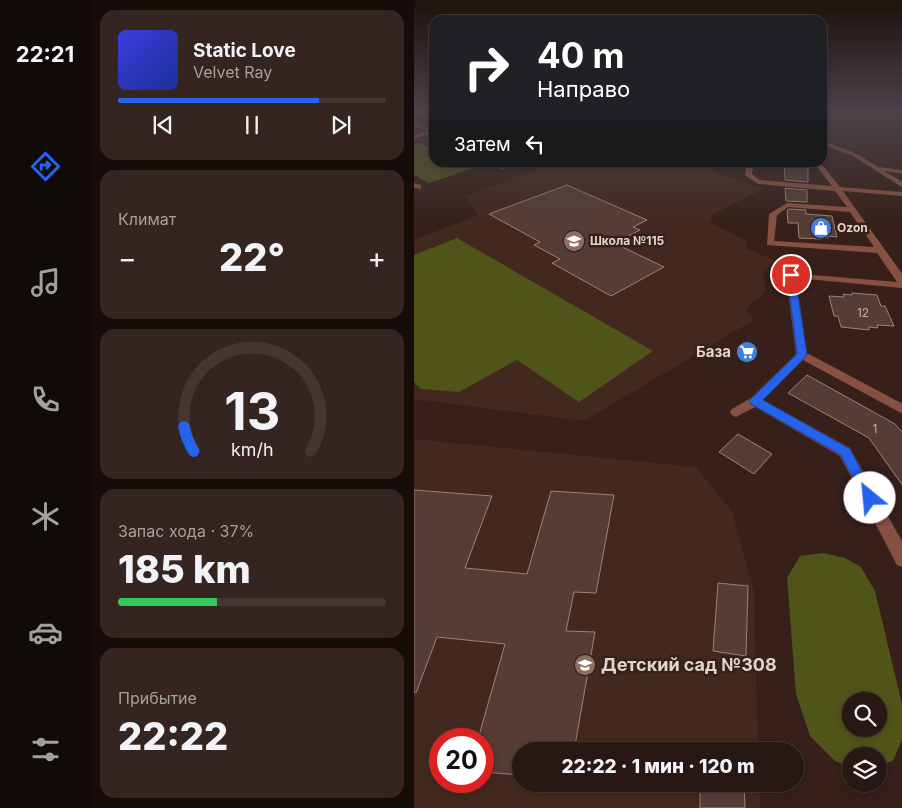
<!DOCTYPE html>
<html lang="ru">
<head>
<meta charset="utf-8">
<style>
	:root { --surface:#281813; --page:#342521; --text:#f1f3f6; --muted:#a5a0a0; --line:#443733; --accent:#2563eb }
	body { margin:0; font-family:Inter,sans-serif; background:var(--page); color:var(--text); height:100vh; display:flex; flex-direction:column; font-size:19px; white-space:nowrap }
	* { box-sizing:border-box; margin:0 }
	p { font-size:16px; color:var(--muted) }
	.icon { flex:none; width:28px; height:28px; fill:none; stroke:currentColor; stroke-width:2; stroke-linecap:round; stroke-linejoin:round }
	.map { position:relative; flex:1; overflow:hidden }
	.panel { display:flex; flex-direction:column; gap:10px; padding:10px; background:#160d0a; width:324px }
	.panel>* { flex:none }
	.banner { position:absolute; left:15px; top:15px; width:398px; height:152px; border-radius:15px; box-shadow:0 2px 8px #0003,0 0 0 1px var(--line); background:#202124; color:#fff; overflow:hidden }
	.buttons { position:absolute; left:428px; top:692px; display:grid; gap:10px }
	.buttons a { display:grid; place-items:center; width:45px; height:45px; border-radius:50%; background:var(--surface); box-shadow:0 2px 8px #0003,0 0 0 1px var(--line); font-size:25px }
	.speed { position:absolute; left:15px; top:728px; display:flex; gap:10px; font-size:25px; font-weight:700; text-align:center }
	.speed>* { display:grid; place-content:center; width:65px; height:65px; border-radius:50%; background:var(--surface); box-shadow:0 2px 8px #0003,0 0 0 1px var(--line); line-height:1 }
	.speed .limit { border:8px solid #d22; background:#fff; color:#111 }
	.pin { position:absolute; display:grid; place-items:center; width:42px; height:42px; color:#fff; margin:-21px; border:2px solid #fff; border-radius:50%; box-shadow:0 1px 5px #0007 }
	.me { position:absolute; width:55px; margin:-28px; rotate:332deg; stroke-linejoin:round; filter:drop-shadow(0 0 4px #0008) }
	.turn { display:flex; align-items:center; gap:18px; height:105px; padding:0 25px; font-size:22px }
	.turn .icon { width:65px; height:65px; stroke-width:2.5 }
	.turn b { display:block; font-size:35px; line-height:42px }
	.then { display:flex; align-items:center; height:48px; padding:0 25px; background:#0003; gap:10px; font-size:19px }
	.big { font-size:38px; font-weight:800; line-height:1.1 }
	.panel .tile { flex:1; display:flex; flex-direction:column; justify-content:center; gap:8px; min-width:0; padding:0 18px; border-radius:15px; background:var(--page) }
	.panel .dial { align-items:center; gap:0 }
	.dial svg { height:130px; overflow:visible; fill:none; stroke:var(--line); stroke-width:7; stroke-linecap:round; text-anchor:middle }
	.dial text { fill:var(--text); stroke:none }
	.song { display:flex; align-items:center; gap:15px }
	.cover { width:60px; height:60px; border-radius:8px; background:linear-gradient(135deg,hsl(240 70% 55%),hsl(230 70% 35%)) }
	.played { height:5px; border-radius:2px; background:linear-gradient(90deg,var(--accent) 75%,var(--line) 75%) }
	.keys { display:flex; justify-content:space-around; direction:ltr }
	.heat { display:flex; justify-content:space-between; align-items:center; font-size:28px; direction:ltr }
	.charge { height:8px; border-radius:4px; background:linear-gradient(90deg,#34c759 37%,var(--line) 0) }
	.trip { position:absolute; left:98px; top:742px; width:292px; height:50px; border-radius:25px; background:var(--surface); box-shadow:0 2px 8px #0003,0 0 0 1px var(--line); font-weight:800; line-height:50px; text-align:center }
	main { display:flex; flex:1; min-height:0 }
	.tabs { display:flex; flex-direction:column; width:90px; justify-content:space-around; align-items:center; background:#100a08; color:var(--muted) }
	.tabs .icon { width:35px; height:35px }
	.tabs .on { color:var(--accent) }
	.tabs b { font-size:22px; color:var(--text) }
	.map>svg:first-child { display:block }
	.built { fill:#43281f; fill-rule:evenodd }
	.green { fill:#4f5419; fill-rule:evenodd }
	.building { fill:#553d35; stroke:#9c8177 }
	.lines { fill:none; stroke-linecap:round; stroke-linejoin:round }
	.minor { fill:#875142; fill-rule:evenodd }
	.route { fill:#2563eb; stroke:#184099 }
	.labels { text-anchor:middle; stroke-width:5; stroke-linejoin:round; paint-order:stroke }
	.far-poi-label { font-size:12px; font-weight:bold; fill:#e2d3ce; stroke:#362019; text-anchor:start }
	.number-label { font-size:12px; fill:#bfaea8 }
	.poi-label { font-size:15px; font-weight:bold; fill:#e2d3ce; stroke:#362019; text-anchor:end }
	.near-poi-label { font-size:18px; font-weight:bold; fill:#e2d3ce; stroke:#362019; text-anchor:start }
</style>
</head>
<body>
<main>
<nav class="tabs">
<b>22:21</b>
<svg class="icon on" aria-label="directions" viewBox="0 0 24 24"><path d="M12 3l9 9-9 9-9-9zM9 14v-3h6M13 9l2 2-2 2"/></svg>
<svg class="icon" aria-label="music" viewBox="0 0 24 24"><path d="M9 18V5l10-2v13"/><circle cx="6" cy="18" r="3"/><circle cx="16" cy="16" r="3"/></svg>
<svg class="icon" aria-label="phone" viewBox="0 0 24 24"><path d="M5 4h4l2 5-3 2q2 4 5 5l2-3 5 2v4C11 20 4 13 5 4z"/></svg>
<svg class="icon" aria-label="climate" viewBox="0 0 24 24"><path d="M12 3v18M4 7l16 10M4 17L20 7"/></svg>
<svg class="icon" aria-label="car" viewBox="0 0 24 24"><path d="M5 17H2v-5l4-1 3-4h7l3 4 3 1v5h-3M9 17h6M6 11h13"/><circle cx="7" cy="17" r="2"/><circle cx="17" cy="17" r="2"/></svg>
<svg class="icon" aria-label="filters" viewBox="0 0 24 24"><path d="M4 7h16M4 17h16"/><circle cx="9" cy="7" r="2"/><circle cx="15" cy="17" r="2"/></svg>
</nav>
<section class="panel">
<div class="tile">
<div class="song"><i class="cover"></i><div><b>Static Love</b><p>Velvet Ray</p></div></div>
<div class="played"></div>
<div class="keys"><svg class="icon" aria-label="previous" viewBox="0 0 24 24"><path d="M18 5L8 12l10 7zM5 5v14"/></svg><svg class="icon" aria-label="pause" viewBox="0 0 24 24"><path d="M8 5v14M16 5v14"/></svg><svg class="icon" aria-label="next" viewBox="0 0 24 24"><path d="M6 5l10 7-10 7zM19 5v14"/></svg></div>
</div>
<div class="tile"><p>Климат</p>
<div class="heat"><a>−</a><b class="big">22°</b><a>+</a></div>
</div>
<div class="tile dial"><svg viewBox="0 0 100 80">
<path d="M14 69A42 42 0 1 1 86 69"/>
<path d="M14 69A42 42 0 0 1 8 54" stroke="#2563eb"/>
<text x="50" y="56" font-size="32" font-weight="700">13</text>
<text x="50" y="72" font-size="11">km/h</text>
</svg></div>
<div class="tile"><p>Запас хода · 37%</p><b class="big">185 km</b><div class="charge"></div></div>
<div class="tile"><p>Прибытие</p><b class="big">22:22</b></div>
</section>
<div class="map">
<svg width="489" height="808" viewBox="0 0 489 808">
	<rect width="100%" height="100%" fill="#362019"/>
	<path class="built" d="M141,162L300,163L301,171L349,189L298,215L296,223L331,240L333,249L363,261L349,272L352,291L331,310L340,320L170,421L0,399V240L64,215L52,196Z
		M0,439L282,467L318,511L340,592L344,751H106V784H345L346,808H0ZM26,739H69V781H26Z"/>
	<path class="green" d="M6,143L20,149V162L51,163L62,167L15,183L0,175V144Z
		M43,238L239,351L165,402L103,360L45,392L7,389L0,382V255Z
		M409,553L431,558L447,567L461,591L488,704V739L479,761L464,765V756H436V766L421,761L396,736L382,694L373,578L386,556ZM436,701H464V729H436Z"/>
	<path class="building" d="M370,164L394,166V182L371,180Z
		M153,185L233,220L219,227L226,230L200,243L250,267L197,296L138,263L146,259L120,245L126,242L75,214Z
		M371,188L393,190V202L372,201Z
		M375,209L392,210V214L418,216L423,237L414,236V238L407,237V239L385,238L384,223H374L373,210Z
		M438,293L463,295L467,306H471L480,326L463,325L464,328L455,327V330L427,327L424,316H420L415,296L430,297L429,294L438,295Z
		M393,375L481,424L489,433V486L455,438L374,393Z
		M324,434L358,454L340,474L305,452Z
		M0,490L78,496L51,568L113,574L137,491L200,495L182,593L160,592L152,631L181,632L160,751H106V775L69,772V739H64L91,644L23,637L2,693L0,692Z
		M304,583L334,586L332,656L299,651Z
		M286,784H330L331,808H286Z"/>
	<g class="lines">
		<path class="minor" d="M20,111V113L0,116V112Z
			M0,123L20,129V133L0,139V135L14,131L0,127Z
			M408,140L443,154L464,167L489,170V174L470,171L489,182V188L439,156L408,144Z
			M73,162H82L88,165L120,162L87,169Z
			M333,162H339L338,174L346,180L418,186L399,162H406L426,187L489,192V196L429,191L489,275V288L382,278L393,353L489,404V414L389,360L349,400L436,448L489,543V567L483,565L426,456L341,407L322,417L318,415L316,412L318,409L337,398L382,354L372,275L374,273L483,282L463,253L353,245L355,214L373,203L433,207L421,191L344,184L331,175ZM374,207L436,212L460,247L360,241L363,215Z
			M0,183L7,185V189L0,188Z"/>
	</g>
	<linearGradient id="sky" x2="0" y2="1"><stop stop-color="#1e120e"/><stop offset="0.5" stop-color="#4c4249"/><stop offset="1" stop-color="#4c4249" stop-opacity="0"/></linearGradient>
	<rect width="489" height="224" fill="url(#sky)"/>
	<path class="route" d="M377,273L381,275L393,355L349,400L436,449L462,498L460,502L456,504L451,502L427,455L337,404L335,401L383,354L373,275Z"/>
	<defs>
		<g id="shop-disc" transform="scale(1.125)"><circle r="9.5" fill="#3f7fe0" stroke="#362019"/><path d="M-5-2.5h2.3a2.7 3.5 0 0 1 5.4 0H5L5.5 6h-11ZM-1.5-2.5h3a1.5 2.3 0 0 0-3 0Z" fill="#fff"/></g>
		<g id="school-disc" transform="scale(1.125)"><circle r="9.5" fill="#8d6e63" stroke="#362019"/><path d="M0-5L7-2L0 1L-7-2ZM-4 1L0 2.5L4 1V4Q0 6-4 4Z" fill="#fff"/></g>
		<g id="supermarket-disc" transform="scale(1.125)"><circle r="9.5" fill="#3f7fe0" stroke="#362019"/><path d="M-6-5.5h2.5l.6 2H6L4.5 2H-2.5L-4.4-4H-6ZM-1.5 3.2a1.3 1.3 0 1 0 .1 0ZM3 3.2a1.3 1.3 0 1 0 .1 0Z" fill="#fff"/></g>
	</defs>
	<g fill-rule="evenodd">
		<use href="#shop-disc" x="407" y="228"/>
		<use href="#school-disc" x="160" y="241"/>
		<use href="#supermarket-disc" x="333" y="352"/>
		<use href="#school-disc" x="171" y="665"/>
	</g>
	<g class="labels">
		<g class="far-poi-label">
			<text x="423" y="232">Ozon</text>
			<text x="176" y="245">Школа №115</text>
		</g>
		<g class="number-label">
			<text x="449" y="317">12</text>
			<text x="461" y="433">1</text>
		</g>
		<g class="poi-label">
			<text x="317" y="357">База</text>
		</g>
		<g class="near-poi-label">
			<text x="187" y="671">Детский сад №308</text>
		</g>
	</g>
</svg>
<div class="buttons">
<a><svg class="icon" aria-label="search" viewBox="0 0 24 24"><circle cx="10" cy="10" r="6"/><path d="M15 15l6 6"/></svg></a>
<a><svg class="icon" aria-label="layers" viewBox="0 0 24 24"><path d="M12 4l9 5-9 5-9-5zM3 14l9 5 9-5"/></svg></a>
</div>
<div class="speed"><div class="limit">20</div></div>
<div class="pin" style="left:377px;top:275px;background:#d93025"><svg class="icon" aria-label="arrive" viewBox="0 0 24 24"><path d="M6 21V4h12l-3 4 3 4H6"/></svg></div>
<svg class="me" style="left:456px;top:498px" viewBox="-20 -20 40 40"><circle r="19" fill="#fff"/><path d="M0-13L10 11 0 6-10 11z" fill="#2563eb"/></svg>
<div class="trip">22:22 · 1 мин · 120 m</div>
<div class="banner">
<div class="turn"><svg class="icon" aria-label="right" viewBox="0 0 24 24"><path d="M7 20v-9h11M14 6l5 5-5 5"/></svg><div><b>40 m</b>Направо</div></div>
<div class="then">Затем<svg class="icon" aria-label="left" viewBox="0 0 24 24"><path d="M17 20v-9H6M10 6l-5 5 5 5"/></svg></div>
</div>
</div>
</main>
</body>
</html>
